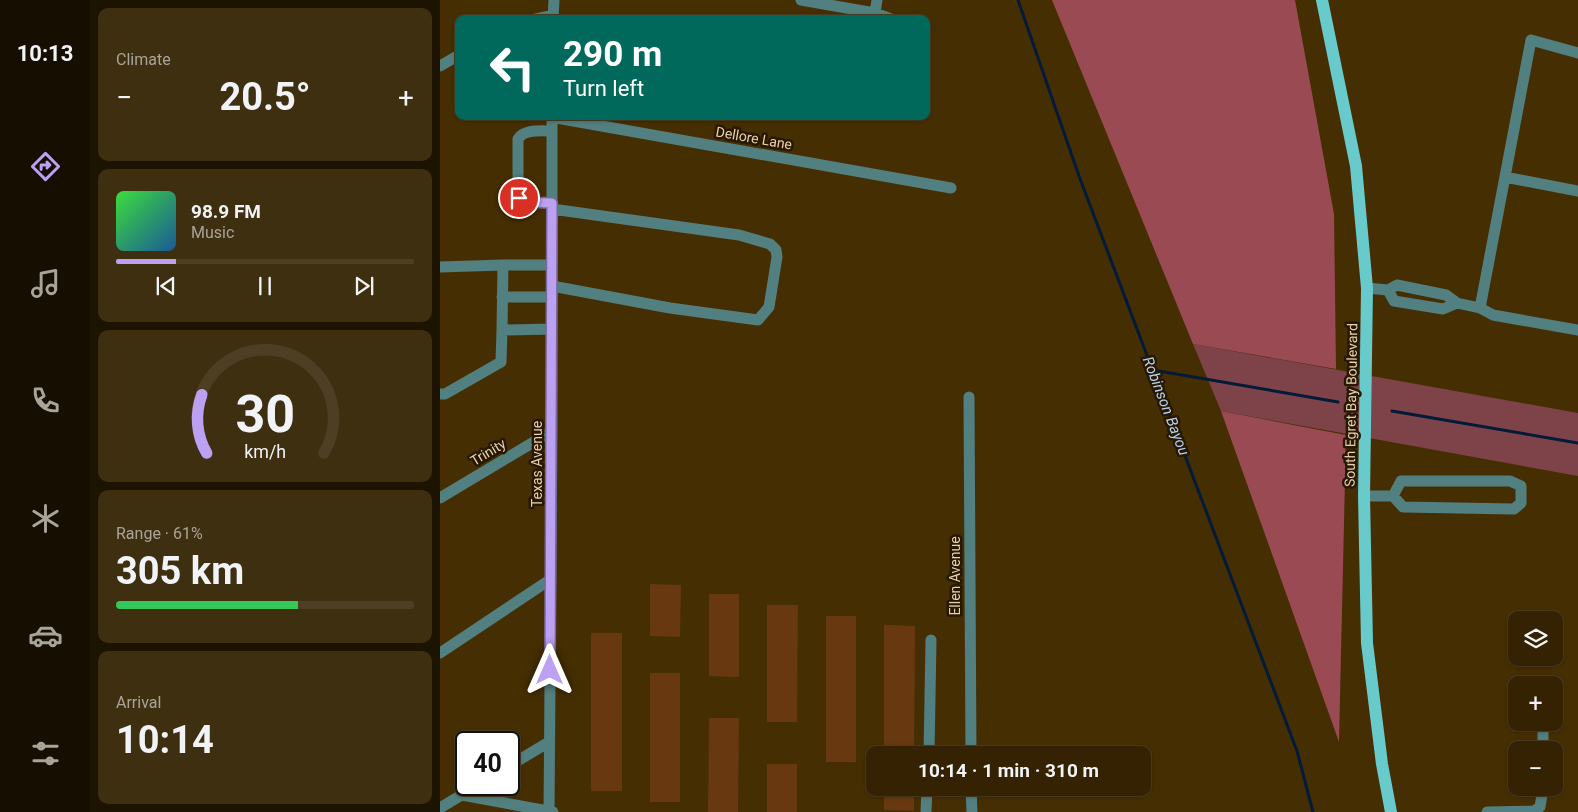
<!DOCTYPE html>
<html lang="en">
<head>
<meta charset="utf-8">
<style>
	:root { --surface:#342202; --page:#3f2f11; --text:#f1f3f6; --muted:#a9a499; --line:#4e3f24; --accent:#bca0f2 }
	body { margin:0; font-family:Roboto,sans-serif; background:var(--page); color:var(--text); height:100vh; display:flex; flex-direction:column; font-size:19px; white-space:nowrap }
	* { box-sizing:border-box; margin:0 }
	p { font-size:16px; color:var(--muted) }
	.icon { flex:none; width:28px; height:28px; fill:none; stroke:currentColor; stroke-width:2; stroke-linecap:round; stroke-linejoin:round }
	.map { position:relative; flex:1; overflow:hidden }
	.panel { display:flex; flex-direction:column; gap:8px; padding:8px; background:#1d1301; width:350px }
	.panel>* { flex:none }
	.guide { position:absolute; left:15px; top:15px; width:475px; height:105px; border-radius:10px; box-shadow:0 1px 4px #0004,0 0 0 1px var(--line); background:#00695c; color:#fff; overflow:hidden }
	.fabs { position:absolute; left:1068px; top:611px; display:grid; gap:10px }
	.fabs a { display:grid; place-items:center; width:55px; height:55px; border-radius:10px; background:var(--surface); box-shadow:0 1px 4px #0004,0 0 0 1px var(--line); font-size:25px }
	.speed { position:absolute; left:15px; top:731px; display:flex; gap:10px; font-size:25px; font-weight:700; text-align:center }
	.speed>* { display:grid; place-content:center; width:65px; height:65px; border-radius:50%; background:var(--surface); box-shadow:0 1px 4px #0004,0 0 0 1px var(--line); line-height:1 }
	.speed .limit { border:2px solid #111; border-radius:8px; background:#fff; color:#111 }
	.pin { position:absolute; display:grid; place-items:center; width:42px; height:42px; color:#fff; margin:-21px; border:2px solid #fff; border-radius:50%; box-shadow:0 1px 5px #0007 }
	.me { position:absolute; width:55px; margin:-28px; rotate:0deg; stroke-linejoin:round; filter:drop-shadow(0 0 4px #0008) }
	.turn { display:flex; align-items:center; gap:18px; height:105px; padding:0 25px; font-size:22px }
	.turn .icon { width:65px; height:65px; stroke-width:2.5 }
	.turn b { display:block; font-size:35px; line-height:42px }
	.big { font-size:38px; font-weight:700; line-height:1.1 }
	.panel .tile { flex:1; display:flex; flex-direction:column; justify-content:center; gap:8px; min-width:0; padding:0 18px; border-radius:10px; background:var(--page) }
	.panel .dial { align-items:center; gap:0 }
	.dial svg { height:130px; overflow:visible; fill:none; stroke:var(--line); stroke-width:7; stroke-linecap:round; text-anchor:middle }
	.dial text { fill:var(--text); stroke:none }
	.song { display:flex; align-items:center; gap:15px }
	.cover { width:60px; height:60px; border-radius:8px; background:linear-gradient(135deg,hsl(120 70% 55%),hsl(210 70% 35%)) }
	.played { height:5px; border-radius:2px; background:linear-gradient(90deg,var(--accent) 20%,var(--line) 20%) }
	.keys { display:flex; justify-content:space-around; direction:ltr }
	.heat { display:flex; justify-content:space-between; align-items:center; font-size:28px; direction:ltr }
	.charge { height:8px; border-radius:4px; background:linear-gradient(90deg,#34c759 61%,var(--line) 0) }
	.trip { position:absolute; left:426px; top:746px; width:285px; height:50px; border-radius:10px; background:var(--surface); box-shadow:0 1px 4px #0004,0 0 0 1px var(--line); font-weight:700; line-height:50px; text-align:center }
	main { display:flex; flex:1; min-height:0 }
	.tabs { display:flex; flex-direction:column; width:90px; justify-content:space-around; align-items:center; background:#150e01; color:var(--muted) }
	.tabs .icon { width:35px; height:35px }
	.tabs .on { color:var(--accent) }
	.tabs b { font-size:22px; color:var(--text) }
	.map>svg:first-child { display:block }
	.green { fill:#7d4348 }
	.forest { fill:#9a4a52 }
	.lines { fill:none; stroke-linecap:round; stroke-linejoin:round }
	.stream { stroke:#031b38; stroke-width:3 }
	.building { fill:#683810 }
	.minor { stroke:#527f7f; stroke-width:11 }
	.major { stroke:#68caca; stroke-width:12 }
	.route-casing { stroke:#7a689d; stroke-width:12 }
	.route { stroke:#bca0f2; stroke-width:9 }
	.labels { text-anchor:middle; stroke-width:5; stroke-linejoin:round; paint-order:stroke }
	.street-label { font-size:14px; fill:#ead1ae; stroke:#271802 }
	.water-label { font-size:15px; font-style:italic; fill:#b7d1f3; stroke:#271802 }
</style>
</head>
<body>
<main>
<nav class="tabs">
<b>10:13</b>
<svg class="icon on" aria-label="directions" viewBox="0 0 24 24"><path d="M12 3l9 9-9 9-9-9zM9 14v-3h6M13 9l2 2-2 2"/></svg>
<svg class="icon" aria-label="music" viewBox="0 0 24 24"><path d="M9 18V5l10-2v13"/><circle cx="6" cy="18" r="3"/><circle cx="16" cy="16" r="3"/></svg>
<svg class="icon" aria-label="phone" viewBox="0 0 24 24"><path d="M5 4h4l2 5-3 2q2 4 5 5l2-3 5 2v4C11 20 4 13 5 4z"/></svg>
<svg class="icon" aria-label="climate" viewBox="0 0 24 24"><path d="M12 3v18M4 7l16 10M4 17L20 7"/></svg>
<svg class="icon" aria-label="car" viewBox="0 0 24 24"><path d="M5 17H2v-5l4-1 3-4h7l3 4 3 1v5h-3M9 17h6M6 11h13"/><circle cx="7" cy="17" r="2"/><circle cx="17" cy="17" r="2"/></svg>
<svg class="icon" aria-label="filters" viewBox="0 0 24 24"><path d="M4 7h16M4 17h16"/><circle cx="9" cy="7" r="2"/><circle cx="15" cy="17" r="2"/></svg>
</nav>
<section class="panel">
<div class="tile"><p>Climate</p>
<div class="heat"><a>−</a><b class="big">20.5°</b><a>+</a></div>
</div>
<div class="tile">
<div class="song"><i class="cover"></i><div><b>98.9 FM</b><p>Music</p></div></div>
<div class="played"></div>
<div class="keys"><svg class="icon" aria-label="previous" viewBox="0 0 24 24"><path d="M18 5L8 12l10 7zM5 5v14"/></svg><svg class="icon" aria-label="pause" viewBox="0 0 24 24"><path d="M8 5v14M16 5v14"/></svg><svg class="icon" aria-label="next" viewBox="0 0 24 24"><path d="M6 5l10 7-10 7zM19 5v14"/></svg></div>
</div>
<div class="tile dial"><svg viewBox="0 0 100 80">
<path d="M14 69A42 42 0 1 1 86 69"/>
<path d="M14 69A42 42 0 0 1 11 33" stroke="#bca0f2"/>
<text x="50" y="56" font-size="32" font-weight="700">30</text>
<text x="50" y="72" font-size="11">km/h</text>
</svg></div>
<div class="tile"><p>Range · 61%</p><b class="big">305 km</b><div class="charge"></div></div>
<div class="tile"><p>Arrival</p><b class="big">10:14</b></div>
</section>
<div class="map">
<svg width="1138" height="812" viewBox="0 0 1138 812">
	<rect width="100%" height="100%" fill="#462e03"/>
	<path class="green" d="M753,344L1138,413V476L781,411Z"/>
	<path class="forest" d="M612,0H855L894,214L896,369L753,344Z
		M781,411L906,435L899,742Z"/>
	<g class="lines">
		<path class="stream" d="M578,0L639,176L857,751L873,812
			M713,370L898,402
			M952,411L1138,443"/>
	</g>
	<path class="building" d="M210,584L241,585L240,637L210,636Z
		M269,594H299V677L269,676Z
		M327,605H358L357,722H327Z
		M386,616H416V762H386Z
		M444,625L475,626L474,755H444Z
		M151,633H182V791H151Z
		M210,673H240V802H210Z
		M269,718H299L298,812H268Z
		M327,764H357V812H327Z
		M444,788H474V811L444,810Z"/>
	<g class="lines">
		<path class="minor" d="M361,0L435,13L451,19
			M435,13L437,0
			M95,19L113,15
			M113,19L114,0
			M0,66L19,55
			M111,117L511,188
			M112,131C100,131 84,129 78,139V193L82,202L112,203
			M1065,177L1138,191
			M0,267L63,265
			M112,286L230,308L318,320L329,307L337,257L336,250L330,244L299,235L112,209
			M927,288L948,290L957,285L1006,295L1017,303L1040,308L1053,315L1138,330
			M948,290L954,301L1003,309L1017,303
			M62,297H112
			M1040,308L1091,40L1138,53
			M62,330L63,265H112
			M0,394H5L61,362L62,330L112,329
			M529,397L531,755
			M924,496H953L963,507L1074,509L1081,503V486L1070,481H961L953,496
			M0,498L112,431
			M0,653L111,579
			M1103,722V750
			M489,755L491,640
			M69,766L109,742
			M531,788L532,812
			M22,795L113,812
			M0,808L38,785
			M109,812L112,431V116
			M486,812L487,788
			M1047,812L1094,811L1100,807L1103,788"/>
		<path class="major" d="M882,0L916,166L927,288L924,496L927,643L942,764L951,812"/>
	</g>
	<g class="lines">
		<g class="route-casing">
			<path id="route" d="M79,198L82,202L112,203L110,670"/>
		</g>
		<use href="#route" class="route"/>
	</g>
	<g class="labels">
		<g class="street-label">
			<text transform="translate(314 138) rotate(10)" y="5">Dellore Lane</text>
			<text transform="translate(911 405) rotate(-89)" y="5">South Egret Bay Boulevard</text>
			<text transform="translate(48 452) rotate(-31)" y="5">Trinity</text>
			<text transform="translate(97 464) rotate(-90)" y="5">Texas Avenue</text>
			<text transform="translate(515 576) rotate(-90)" y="5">Ellen Avenue</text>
		</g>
		<g class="water-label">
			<text transform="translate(726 406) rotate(69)" y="5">Robinson Bayou</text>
		</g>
	</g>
</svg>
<div class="fabs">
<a><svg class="icon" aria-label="layers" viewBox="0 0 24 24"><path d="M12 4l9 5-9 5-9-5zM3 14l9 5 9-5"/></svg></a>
<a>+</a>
<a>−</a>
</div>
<div class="speed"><div class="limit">40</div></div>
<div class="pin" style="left:79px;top:198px;background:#d93025"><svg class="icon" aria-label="arrive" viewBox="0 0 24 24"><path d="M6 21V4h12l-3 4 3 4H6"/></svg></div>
<svg class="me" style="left:110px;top:670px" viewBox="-20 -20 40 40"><path d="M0-17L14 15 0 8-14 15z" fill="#bca0f2" stroke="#fff" stroke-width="4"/></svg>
<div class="trip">10:14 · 1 min · 310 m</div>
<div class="guide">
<div class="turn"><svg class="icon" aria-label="left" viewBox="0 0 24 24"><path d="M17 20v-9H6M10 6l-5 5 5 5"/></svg><div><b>290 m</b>Turn left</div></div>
</div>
</div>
</main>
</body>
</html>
